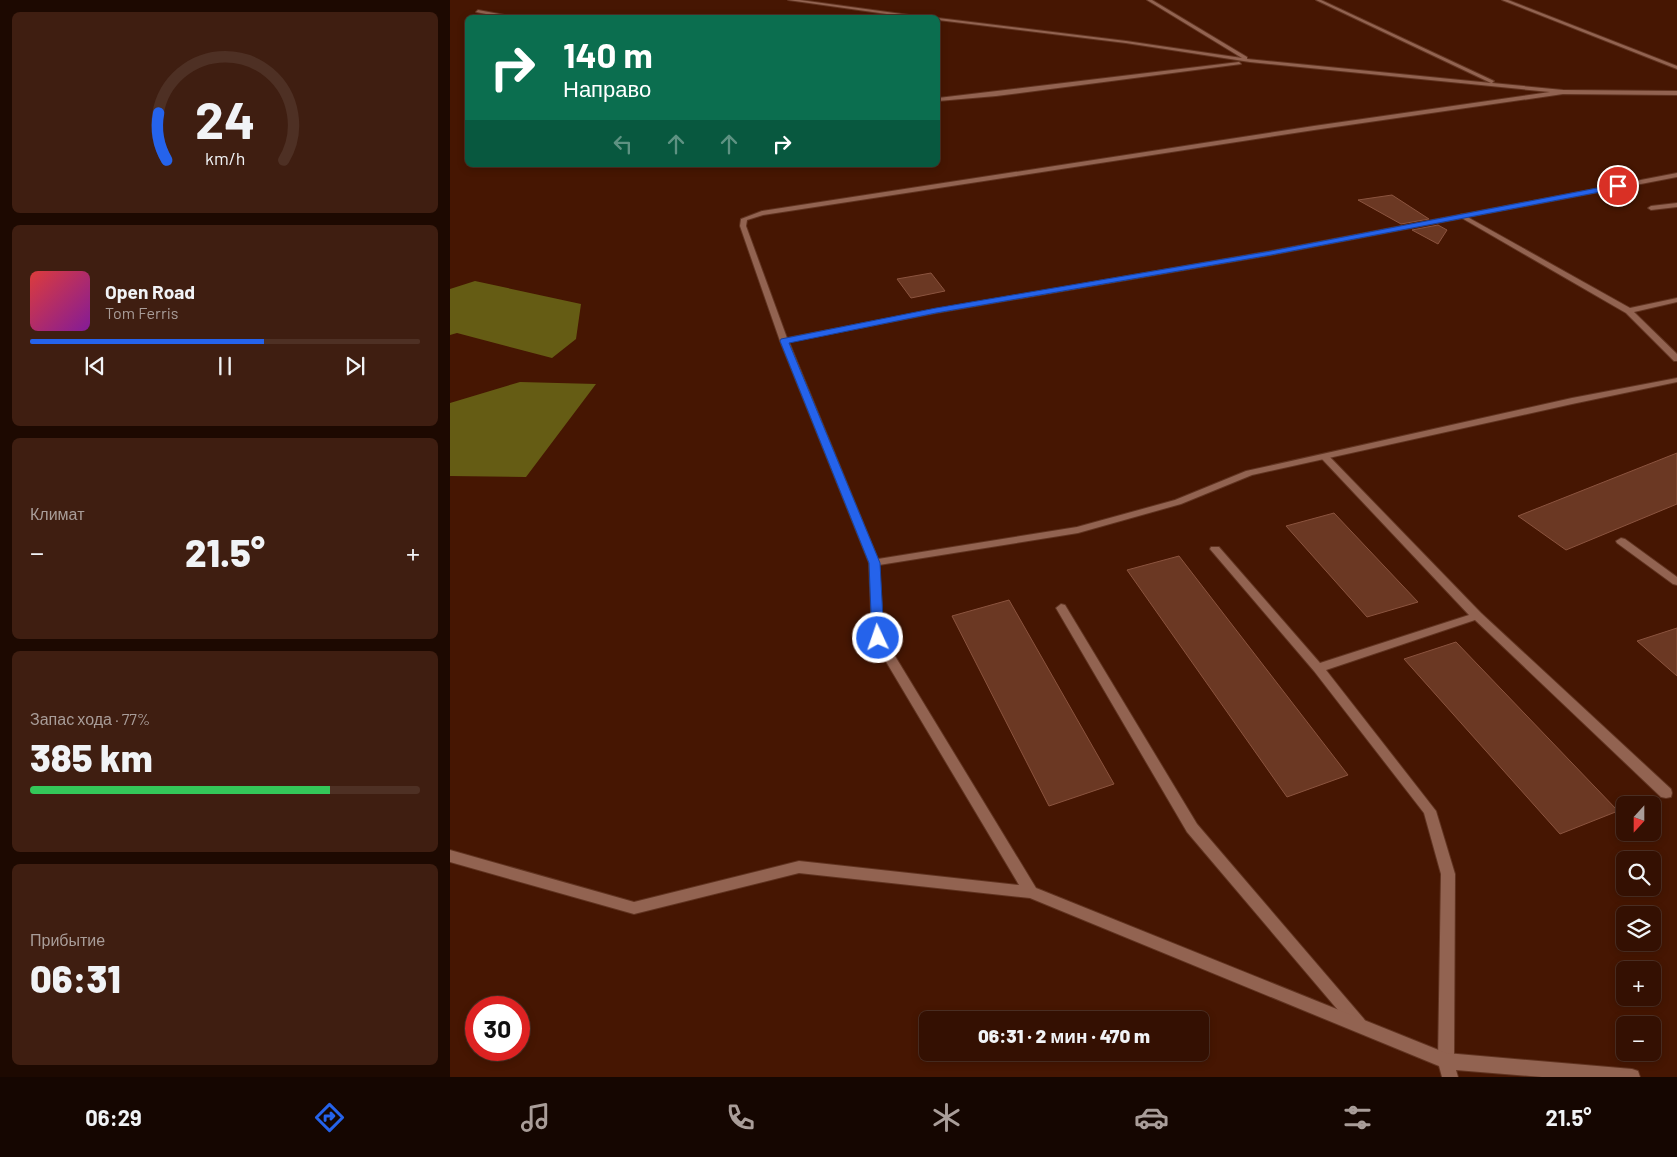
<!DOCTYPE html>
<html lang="ru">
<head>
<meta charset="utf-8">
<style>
	:root { --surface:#341002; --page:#3f1e11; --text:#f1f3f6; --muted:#a99d99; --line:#4e3024; --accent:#2563eb }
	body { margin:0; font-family:Barlow,sans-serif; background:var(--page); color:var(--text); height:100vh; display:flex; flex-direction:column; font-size:19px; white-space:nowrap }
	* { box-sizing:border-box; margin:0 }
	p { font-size:16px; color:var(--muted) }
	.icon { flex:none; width:28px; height:28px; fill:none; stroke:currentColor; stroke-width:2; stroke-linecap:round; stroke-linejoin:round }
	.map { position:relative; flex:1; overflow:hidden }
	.drawer { display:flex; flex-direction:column; gap:12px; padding:12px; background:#1d0901; width:450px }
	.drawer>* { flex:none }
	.guide { position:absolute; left:15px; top:15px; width:475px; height:152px; border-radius:8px; box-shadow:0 2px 8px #0003,0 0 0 1px var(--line); background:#0b6e4f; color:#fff; overflow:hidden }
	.needle { width:32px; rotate:201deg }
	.buttons { position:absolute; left:1166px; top:796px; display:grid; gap:10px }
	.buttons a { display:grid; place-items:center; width:45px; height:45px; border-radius:8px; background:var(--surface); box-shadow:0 2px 8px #0003,0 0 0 1px var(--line); font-size:25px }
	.speed { position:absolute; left:15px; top:996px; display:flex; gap:10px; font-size:25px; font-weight:700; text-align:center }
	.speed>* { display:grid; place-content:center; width:65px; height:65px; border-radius:50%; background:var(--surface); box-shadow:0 2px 8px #0003,0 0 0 1px var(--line); line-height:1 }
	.speed .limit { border:8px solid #d22; background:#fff; color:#111 }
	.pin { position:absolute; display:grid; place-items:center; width:42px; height:42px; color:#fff; margin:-21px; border:2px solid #fff; border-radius:50%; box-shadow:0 1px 5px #0007 }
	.me { position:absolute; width:55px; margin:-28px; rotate:357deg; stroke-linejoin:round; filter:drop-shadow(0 0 4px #0008) }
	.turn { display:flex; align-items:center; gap:18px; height:105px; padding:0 15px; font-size:22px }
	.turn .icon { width:65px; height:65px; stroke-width:2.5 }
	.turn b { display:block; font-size:35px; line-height:42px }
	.lanes { display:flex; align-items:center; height:48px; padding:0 15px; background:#0003; justify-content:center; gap:25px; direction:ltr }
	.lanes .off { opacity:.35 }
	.big { font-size:38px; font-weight:800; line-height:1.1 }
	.drawer .widget { flex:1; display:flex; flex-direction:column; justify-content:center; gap:8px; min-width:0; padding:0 18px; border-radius:8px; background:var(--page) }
	.drawer .dial { align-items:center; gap:0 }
	.dial svg { height:130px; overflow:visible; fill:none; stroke:var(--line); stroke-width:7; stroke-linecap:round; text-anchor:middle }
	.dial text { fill:var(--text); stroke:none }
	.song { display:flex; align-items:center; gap:15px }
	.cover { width:60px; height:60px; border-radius:8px; background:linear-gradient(135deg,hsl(0 70% 55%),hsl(290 70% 35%)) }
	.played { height:5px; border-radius:2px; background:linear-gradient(90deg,var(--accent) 60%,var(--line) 60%) }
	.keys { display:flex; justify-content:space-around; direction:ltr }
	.heat { display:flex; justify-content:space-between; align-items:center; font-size:28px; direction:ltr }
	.charge { height:8px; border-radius:4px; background:linear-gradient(90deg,#34c759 77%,var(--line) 0) }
	.trip { position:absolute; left:469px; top:1011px; width:290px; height:50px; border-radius:8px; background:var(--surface); box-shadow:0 2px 8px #0003,0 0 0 1px var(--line); font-weight:800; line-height:50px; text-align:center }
	.dock { display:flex; height:80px; justify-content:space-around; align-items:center; background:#150601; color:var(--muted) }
	.dock .icon { width:35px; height:35px }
	.dock .on { color:var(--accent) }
	.dock b { font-size:22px; color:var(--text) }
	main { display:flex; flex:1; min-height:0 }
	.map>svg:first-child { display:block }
	.forest { fill:#655c14 }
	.building { fill:#6b3823; stroke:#8b543f }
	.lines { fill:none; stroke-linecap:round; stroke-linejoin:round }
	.lane-casing { stroke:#603320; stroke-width:2 }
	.street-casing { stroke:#603320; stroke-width:2 }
	.lane { fill:#926351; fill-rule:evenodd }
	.street { fill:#926351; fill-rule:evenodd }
	.route { fill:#2563eb; stroke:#184099 }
</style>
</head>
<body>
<main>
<section class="drawer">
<div class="widget dial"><svg viewBox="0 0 100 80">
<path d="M14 69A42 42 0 1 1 86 69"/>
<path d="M14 69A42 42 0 0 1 9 40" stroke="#2563eb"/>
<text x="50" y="56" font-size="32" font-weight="700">24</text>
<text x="50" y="72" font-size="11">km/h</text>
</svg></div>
<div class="widget">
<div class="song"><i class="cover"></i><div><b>Open Road</b><p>Tom Ferris</p></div></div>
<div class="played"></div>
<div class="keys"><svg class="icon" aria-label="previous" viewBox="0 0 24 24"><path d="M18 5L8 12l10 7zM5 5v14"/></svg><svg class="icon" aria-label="pause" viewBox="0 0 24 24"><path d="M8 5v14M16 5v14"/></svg><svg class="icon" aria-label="next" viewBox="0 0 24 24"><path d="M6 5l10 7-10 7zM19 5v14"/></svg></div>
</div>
<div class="widget"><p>Климат</p>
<div class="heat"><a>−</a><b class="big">21.5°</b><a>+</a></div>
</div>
<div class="widget"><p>Запас хода · 77%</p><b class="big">385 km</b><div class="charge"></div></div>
<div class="widget"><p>Прибытие</p><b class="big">06:31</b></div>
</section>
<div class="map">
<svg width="1227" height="1077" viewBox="0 0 1227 1077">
	<rect width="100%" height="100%" fill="#461602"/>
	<path class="forest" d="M25,281L131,304L126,339L102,358L7,333L0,335V289Z
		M70,382L146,384L76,477L0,476V403Z"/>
	<path class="building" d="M942,195L979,219L951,224L908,200Z
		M988,225L997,230L988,244L962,230Z
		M481,273L495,291L461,298L447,279Z
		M1227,453V504L1116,550L1068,516Z
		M884,513L968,602L917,617L836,526Z
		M729,556L898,775L837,797L677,570Z
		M559,600L664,784L599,806L502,616Z
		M1227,628V676L1187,641Z
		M1006,642L1168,811L1110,834L954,659Z"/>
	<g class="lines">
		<g class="lane-casing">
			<path id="lane" d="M1227,203V207L1201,210L1198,208L1201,206Z
				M1012,214L1180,308L1227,298V302L1184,312L1227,354V361H1224L1176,313L1010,217V215Z
				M875,454L878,455L1031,613L1221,789L1222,793L1221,797L1216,798L1211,797L1025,620L876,670L986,811L1005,874L1004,1061L1002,1066L996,1069L990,1066L988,1061L991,874L974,813L864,671L760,549L761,547H769L870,663L1019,615L872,459L870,457L872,455Z
				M1171,538L1175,539L1227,577V585L1223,584L1167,543L1166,541Z
				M611,604L615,605L747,824L914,1019L917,1024L914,1029L909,1031L904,1029L737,832L606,608Z"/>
		</g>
		<g class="street-casing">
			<path id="street" d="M338,0H350L481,18H465Z
				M697,0H702L797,57V59L1041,83L866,0H871L1044,81L1042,83L1113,90L1227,91V95L1113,94L864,130L313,215L297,220L296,226L337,338L486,309L821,251L1227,173V177L821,255L486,313L339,342L428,559L627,527L725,500L796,471L1122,398L1227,378V382L1122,404L802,475L731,504L628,533L429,565L434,638L586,888L996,1053L1182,1069L1188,1071L1190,1077H1092L1006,1070L1008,1077H992L989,1066L580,898L349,873L184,914L0,862V850L184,902L349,861L569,885L422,638L419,563L330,341L290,226L291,219L312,211L864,126L1100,92L800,62L676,43L488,20V18L676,41L792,58Z
				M1052,0H1058L1227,66V69Z
				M28,10L66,17L68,18H56L26,12Z
				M789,62L791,64L546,96L488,101V98Z"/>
		</g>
		<use href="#lane" class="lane"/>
		<use href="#street" class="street"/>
	</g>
	<path class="route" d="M1168,184L1171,185V188L821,255L486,313L339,343L430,563L434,638L433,641H424L422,638L419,563L330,341L331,339L486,308L821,251Z"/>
</svg>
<div class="buttons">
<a><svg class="needle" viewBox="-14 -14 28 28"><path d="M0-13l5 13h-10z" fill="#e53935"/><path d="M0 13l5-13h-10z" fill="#a99d99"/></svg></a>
<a><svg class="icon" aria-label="search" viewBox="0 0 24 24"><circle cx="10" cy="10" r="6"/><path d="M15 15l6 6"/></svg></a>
<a><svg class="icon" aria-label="layers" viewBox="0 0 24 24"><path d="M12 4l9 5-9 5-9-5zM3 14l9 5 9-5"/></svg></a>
<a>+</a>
<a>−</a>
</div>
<div class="speed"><div class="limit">30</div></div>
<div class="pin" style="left:1168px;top:186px;background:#d93025"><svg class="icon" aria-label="arrive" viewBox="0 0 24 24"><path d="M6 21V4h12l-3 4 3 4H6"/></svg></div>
<svg class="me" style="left:428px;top:638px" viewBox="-20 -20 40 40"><circle r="17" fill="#2563eb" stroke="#fff" stroke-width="3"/><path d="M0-11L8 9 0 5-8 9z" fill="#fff"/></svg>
<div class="trip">06:31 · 2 мин · 470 m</div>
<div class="guide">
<div class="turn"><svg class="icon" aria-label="right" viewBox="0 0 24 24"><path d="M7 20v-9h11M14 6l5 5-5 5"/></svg><div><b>140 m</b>Направо</div></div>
<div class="lanes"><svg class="icon off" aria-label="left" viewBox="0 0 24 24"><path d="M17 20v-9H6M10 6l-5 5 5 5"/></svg><svg class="icon off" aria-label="ahead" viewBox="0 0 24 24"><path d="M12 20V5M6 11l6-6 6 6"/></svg><svg class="icon off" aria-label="ahead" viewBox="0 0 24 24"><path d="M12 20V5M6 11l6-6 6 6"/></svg><svg class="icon" aria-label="right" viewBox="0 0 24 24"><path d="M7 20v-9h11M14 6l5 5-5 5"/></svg></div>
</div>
</div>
</main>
<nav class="dock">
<b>06:29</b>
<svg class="icon on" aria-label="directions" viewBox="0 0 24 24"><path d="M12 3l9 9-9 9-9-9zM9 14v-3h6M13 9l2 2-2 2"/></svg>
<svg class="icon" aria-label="music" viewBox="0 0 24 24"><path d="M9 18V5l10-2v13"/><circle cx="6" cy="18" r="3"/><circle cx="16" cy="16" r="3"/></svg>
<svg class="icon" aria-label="phone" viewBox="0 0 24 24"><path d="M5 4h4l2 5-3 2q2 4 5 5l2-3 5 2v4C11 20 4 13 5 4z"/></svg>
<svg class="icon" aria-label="climate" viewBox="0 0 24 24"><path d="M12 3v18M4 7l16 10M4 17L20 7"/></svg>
<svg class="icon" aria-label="car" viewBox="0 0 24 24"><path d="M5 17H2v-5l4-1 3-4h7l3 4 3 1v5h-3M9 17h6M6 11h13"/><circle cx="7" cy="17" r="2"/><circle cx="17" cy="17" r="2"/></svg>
<svg class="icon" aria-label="filters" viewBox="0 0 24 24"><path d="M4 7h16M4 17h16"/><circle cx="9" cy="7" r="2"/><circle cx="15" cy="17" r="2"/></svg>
<b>21.5°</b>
</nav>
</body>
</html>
